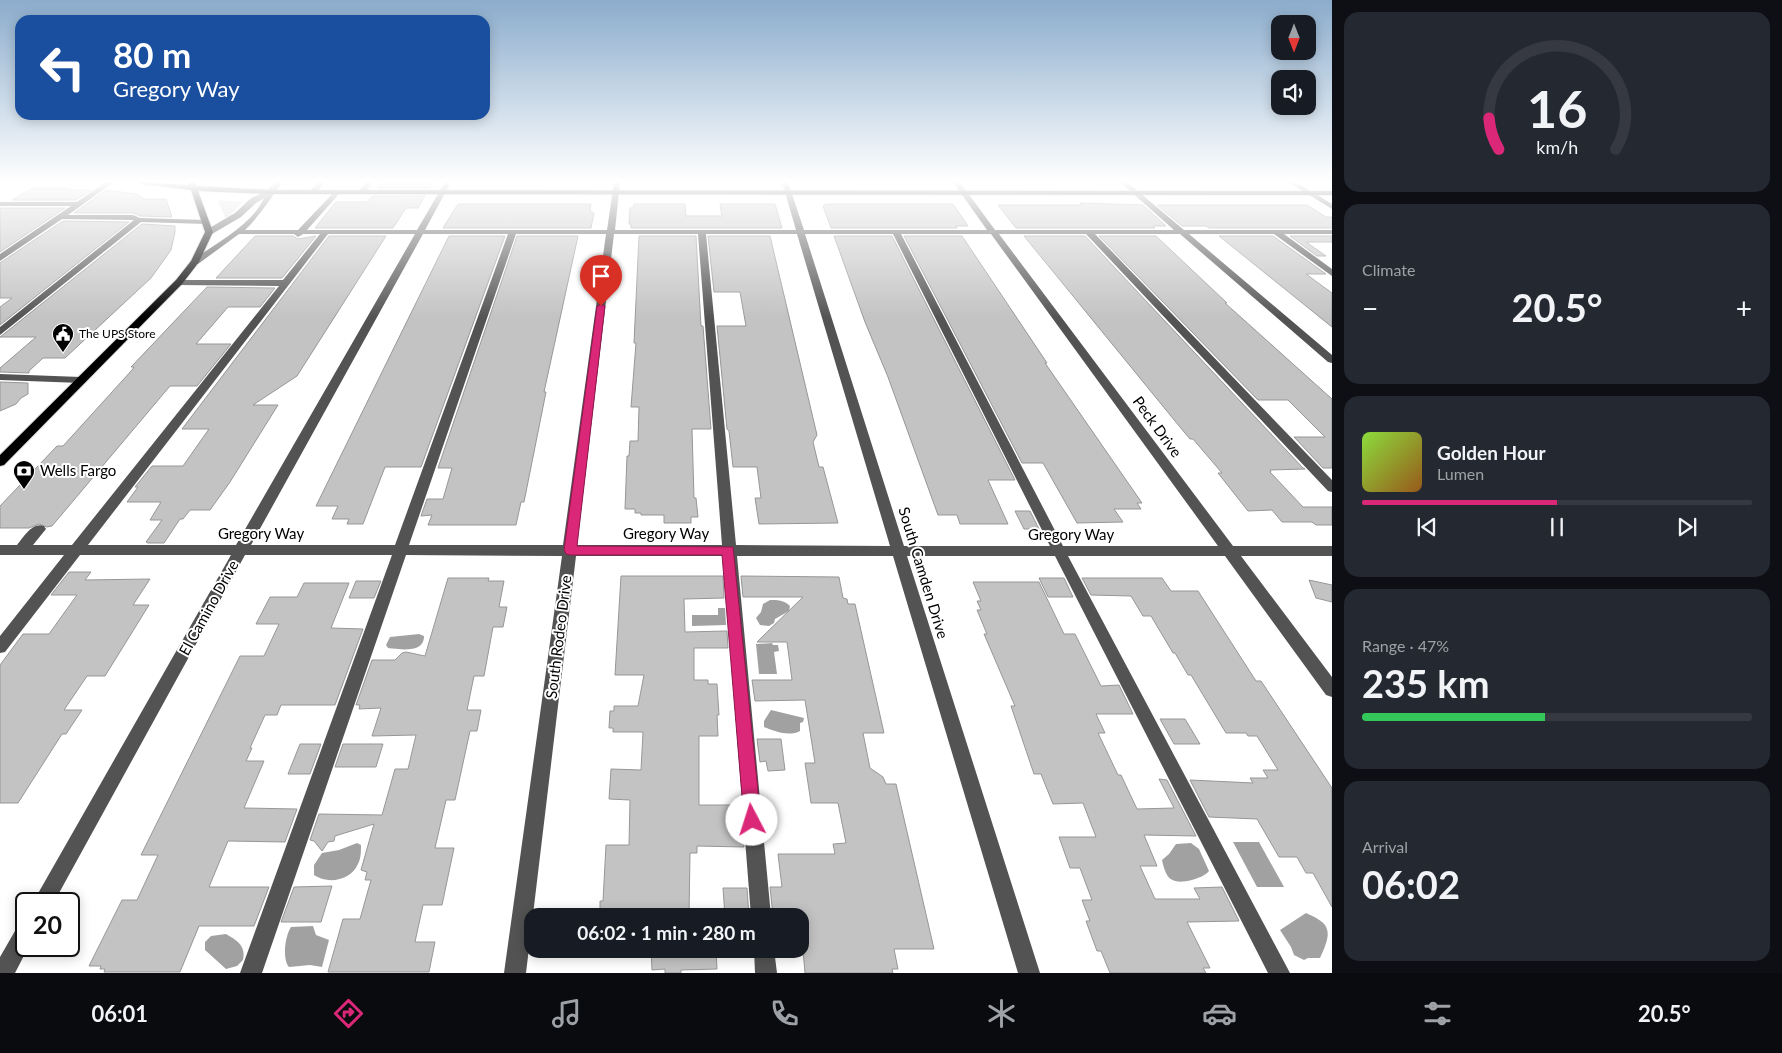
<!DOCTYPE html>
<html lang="en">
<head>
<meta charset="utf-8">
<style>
	:root { --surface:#171b24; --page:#242831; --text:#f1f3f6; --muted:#9ea1a6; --line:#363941; --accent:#db2777 }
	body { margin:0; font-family:Lato,sans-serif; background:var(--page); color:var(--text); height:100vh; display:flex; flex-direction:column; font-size:19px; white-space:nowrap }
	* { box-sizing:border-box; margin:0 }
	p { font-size:16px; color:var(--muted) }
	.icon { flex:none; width:28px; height:28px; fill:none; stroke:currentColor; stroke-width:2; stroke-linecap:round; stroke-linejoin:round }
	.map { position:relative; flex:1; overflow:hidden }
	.side { display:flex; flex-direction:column; gap:12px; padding:12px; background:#0d0f14; width:450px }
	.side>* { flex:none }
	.banner { position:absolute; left:15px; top:15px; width:475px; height:105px; border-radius:15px; box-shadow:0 2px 12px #0003; background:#1a4fa0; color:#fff; overflow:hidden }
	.needle { width:32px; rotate:180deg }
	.tools { position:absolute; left:1271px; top:15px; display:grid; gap:10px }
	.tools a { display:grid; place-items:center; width:45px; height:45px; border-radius:10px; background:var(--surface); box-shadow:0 2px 12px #0003; font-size:25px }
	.speed { position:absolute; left:15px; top:892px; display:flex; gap:10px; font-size:25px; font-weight:700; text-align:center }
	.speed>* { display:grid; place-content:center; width:65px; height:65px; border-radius:50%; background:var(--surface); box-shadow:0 2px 12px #0003; line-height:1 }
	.speed .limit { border:2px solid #111; border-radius:8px; background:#fff; color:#111 }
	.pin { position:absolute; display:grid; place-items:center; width:42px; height:42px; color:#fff; margin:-51px -21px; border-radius:50% 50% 50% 0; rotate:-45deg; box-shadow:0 0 5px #0007 }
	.pin .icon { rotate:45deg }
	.me { position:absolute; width:55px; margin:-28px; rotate:355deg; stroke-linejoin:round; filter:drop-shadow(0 0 4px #0008) }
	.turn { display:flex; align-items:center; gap:18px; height:105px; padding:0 15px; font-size:22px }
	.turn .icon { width:65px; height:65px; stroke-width:2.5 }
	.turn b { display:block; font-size:35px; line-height:42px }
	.big { font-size:38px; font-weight:700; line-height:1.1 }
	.side .tile { flex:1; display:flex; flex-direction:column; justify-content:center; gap:8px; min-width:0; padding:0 18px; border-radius:15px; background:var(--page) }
	.side .dial { align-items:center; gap:0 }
	.dial svg { height:130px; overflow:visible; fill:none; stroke:var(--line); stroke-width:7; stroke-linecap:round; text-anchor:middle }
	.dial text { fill:var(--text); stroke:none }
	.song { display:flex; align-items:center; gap:15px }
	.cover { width:60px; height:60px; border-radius:8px; background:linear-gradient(135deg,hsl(90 70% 55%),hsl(30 70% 35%)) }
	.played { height:5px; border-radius:2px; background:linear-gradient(90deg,var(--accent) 50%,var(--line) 50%) }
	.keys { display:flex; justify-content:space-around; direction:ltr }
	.heat { display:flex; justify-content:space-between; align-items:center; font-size:28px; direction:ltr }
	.charge { height:8px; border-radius:4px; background:linear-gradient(90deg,#34c759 47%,var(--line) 0) }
	.trip { position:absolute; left:524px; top:908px; width:285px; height:50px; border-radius:15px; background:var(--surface); box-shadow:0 2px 12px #0003; font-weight:700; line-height:50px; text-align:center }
	.menu { display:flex; height:80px; justify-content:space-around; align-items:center; background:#090b0e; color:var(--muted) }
	.menu .icon { width:35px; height:35px }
	.menu .selected { color:var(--accent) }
	.menu b { font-size:22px; color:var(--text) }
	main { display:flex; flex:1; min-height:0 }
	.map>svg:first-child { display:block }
	.green { fill:#dadada }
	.water { fill:#a1a1a1 }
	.building { fill:#c3c3c3; stroke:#979797 }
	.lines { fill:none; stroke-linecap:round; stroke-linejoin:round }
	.major-casing { stroke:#dbdbdb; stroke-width:2 }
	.minor { fill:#535353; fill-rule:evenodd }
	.major { fill:#000; fill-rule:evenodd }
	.route { fill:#db2777; stroke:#8e194d }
	.labels { text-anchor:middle; stroke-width:4; stroke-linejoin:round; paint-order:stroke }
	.far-poi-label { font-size:12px; fill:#000; stroke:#fff; text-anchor:start }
	.street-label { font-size:15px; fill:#000; stroke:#fff }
	.poi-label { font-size:15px; fill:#000; stroke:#fff; text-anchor:start }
</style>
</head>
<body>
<main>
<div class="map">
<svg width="1332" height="973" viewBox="0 0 1332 973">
	<rect width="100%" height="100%" fill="#fff"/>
	<path class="green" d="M219,200L243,202L228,217H225L218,202Z"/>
	<path class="water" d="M770,600C777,600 784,600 790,606L789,611L775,619L774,623L769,626L760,625L756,618L761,612L763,604Z
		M718,608H725L726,625L692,626V615H718Z
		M419,634L424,636C424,654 400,649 388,648L386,645L390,637Z
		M772,643L773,645H778L779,651L774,652L777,674H759L756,644Z
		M771,710L804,718L803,722L800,723V731C789,737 774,731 764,727V721Z
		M1233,842H1259L1284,887H1257Z
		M357,843L361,845C361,852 361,858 358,864C351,880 329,885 314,875V865L322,853L339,850Z
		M1191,843L1199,849L1209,871C1205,876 1198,878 1192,880C1171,885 1166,879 1162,860L1169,854L1176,844Z
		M1306,913C1332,924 1332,932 1320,958H1308L1304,960L1294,955L1291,947L1280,930Z
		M313,926L316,935L329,940L322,967L310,965L289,967C282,959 285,936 291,927Z
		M226,934C238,941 246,946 243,960L237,966L226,969L205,950V942L211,936Z"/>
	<path class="building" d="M382,182H434L430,188H377Z
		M32,188H67L65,189H72L70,190H92L76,200H12Z
		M106,190L137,194L144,199H166L172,217L140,216L133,213H74Z
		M372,196H425L418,208H406L393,228H315L336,202H367Z
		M1080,203L1143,205L1166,226H1153L1155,228H1016L998,205H1082Z
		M458,204H591L590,211L594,213L591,228H443Z
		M634,204H685L686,216H722L720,204H775L782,228H631V224H629L630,208H633Z
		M826,204H953L968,226H956L957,228H831L823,206Z
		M1157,205H1307L1326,217H1332V228H1209L1206,226H1182Z
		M0,208H65L0,252Z
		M63,221L129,222L0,325V307L12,298H0V263Z
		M142,224L175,226V232L171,250L151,278L65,358H43L29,371V373L0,372V368L36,337H0Z
		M255,236H293L298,239L316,236L282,278H216Z
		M329,236H386L297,376L253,405H278L230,482L210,510H190L183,519H180L164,543H148L146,542L162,520H150L161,502H127L138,487H135L152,466H183L209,429H182Z
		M449,236H505L421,467H385L363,524H347L349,519H332L338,506H316Z
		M517,236H578L544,392H546L524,502H521L516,525H428L432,515L421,516L427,499H443L452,468H438Z
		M639,236H696L701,326H703L711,429H692L694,498H696L698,517H691V523H664V515H641V513H635V509H625L627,456H629L630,441H638L639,407H631L636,343H634Z
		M708,236H770L817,435L813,442L819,467H823L838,523L759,524L755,498H761L757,467H733L729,431L727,429L717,326H746L740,292H714Z
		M834,236H892L1015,480H988L1008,524H960L957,515H938L888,377L865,322Z
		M904,236H962L1047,363H1045L1142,503H1137L1141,509H1114L1123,522L1077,523L1043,463H1022Z
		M1024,236H1085L1303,468L1305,469L1270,470L1271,472H1270L1303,507H1332V525H1316L1312,522H1282L1272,510L1248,511L1218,473H1222L1193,439H1190L1175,421Z
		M1099,236H1156L1227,303H1225L1332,399V468H1323L1294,437H1325L1288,400H1258Z
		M1219,236H1273L1326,274H1306L1332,293V327Z
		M1290,236H1332V242H1306L1326,256H1317Z
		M207,287L275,288L260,307H228L196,344H231L197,386H170L52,526L47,527L39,524L29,528H0V506L57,446H63L132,370L134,367H131Z
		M0,382L28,383V394L21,398L16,404L0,411Z
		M1015,511H1030L1039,529H1024Z
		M69,572H91L85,580L150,579L133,605H149L105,676H87L64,710H82L66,734H62L18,803H0V665L23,634H49L77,595H51Z
		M621,576H723L724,598L684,599L685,632L727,631L728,648H694V680H708V684H717L719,715H717L718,736H699V805H740L744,847L697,846V853H690L689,916H600V901H603L606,845H629L630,800L609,799L611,769L641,770L643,732H613V728H609L610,711H614V706H638L644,675H615Z
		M741,576L839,577L843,598L847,599L848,604H855L884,733H863L870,768L883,777L886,784H896L934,949H894L898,969H892L893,973H805L800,916H773L770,887H782L778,854H835L833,844L846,843L838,803H811L805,763H815L805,700L755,701L752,680H792L787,642H757L803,597H743Z
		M448,578H489L488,581H504L499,607H507L503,627H493L484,676H474L467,710H481L477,731H470L455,800H446L435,848H454L442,905H423L415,942H435L429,972H328L343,919H360L371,880H365L367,872L361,870L374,824L335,836L334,841L328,842L322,851L314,841L310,840L319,814L382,815L395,769H408L416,735L372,736L381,708L359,709L360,705H356L372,660H395L402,653L406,652L425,656Z
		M1039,578H1064L1073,597H1048Z
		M1082,578H1162L1171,591H1198L1256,681H1261L1332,788V907L1313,873H1306L1297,857H1279L1257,819L1209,817L1190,780L1253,783L1250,778H1268L1263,770H1278L1257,736H1248L1246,733H1226L1191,675H1188L1175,653H1173L1151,616H1143L1131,596L1091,595Z
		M1309,580L1332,585V602L1316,598Z
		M356,581H381L374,598H349Z
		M973,582H1039L1064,634H1075L1101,686L1119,685L1133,714H1096L1105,733H1098L1118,775H1121L1137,809L1174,808L1159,779L1167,780L1196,836L1144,835L1157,866H1140L1155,899H1200L1194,888L1222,887L1239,921L1187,922L1210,968H1203L1206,973H1110L1101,951H1097L1086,921H1090L1082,900H1092L1080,868H1070L1059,837H1096L1083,803L1053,804L1041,774H1034L1011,706H1015L984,634H987L977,610H981L977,601H981Z
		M304,583H349L331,628L363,629L335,705H281L277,715H265L250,748H252L246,761H264L244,808L297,809L285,842L228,841L209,887H269L254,926H199L180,972H104L105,969H100L101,966H89L122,900H137L158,855H141L240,656H264L279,624H256L270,597H297Z
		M1160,719H1185L1200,744H1174Z
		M757,739H781L785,770L768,771L766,761L760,762Z
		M300,744H321L310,774H288Z
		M343,744H383L376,767H335Z
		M332,886L321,922H281L294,887Z
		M723,888H747L749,916H725Z
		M651,949H716L717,969L681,970V973H665V969L652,970Z"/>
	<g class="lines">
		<g class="major-casing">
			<path id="major" d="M138,182L189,185V182H195L197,186L270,190L1332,191V195L270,194L198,191L213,232L199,262L182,284L4,465L0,466V455L176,280L191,261L205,232L191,190L141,184Z"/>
		</g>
		<path class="minor" d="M106,182H114L68,215H133L140,218L206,220L210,222L206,224L141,222L0,335V327L134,220L62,219L0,261V254L71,206H0V202H77Z
			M276,182H283C270,198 261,215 245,230H298L336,190L340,192L339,194L307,230H417L445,182H451L425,230H607L614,182H620L615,230H796L782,182H788L804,230H987L953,182H960L995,230H1174L1120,182H1127L1184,230H1332V234H1284L1332,269V276L1274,234H1189L1332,355V363L1328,362L1180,234H1095L1332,480V492L1328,491L1086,234H999L1233,546H1332V556H1241L1332,677V697L1326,695L1225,556H1068L1290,973H1268L1055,556H907L1040,973H1018L893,556H737L771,916H751L723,556H576L526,973H504L562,556L406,555L262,973H240L392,555H245L53,904H32L231,555H80L5,652L0,653V636L64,555H0V545H17C24,537 32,522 44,526L46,529L33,545H72L279,286L179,285L176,284V280H283L320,234H303L298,237L294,234H239L198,264H192V260C214,245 254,223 264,198L256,203L241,217L212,234H206V230L235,213L250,199L267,190ZM328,234H415L236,545H88ZM423,234H508L395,545H251ZM516,234H606L563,545H409ZM614,234H698L722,545H577ZM706,234H797L890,546L736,545ZM805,234H893L1050,546H904ZM901,234H991L1218,546H1063Z
			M318,182H325L316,194H310L309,192Z
			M366,182H373L365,194H359L358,192Z
			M1288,182H1296L1332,204V209Z
			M0,374L81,377L86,380L81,383L0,380Z
			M26,921V946H29L15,973H0V957L19,924Z
			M754,949H774L777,973H755Z"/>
		<use href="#major" class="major"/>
	</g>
	<linearGradient id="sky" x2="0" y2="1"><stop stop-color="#8baccc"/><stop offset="0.57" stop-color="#fff"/><stop offset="1" stop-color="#fff" stop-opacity="0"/></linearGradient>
	<rect width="1332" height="318" fill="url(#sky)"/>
	<path class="route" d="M601,304L605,306L577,546L733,547L761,820L758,826L752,829L746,826L744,820L722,555H570L566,554L564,550L597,306Z"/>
	<defs>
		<g id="civic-pin" transform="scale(1.125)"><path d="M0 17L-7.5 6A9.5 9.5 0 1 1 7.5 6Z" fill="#000" stroke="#fff"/><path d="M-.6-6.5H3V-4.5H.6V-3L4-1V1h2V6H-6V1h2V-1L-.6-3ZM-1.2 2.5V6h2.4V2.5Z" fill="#fff"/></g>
		<g id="bank-pin" transform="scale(1.125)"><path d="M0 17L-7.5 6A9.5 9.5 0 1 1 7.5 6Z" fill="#000" stroke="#fff"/><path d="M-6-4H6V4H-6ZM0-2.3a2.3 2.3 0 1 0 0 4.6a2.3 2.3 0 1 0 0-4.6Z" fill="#fff"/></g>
	</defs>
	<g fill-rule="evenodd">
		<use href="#civic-pin" x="63" y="334"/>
		<use href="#bank-pin" x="24" y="471"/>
	</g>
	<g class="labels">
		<g class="far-poi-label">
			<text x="79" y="338">The UPS Store</text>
		</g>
		<g class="street-label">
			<text transform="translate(1157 427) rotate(54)" y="5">Peck Drive</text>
			<text x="261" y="539">Gregory Way</text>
			<text x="666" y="539">Gregory Way</text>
			<text x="1071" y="540">Gregory Way</text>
			<text transform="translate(923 573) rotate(73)" y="5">South Camden Drive</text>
			<text transform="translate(209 608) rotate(-61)" y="5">El Camino Drive</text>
			<text transform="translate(559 637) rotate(-83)" y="5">South Rodeo Drive</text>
		</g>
		<g class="poi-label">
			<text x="40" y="476">Wells Fargo</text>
		</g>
	</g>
</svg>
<div class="tools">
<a><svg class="needle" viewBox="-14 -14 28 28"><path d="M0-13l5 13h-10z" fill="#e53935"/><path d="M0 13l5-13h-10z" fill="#9ea1a6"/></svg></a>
<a><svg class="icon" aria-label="sound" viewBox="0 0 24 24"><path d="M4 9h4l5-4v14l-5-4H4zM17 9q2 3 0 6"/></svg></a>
</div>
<div class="speed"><div class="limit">20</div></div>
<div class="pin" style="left:601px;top:306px;background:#d93025"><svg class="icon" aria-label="arrive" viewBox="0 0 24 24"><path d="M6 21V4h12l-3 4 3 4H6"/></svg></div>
<svg class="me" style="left:752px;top:820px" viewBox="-20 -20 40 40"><circle r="19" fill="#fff"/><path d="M0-13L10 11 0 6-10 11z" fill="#db2777"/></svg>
<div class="trip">06:02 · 1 min · 280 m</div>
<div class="banner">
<div class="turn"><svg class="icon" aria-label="left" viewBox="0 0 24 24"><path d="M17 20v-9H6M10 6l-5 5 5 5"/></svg><div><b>80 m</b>Gregory Way</div></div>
</div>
</div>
<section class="side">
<div class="tile dial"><svg viewBox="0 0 100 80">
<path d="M14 69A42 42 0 1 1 86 69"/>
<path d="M14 69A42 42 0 0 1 8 50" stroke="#db2777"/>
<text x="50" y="56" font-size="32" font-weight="700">16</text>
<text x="50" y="72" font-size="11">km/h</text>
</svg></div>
<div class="tile"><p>Climate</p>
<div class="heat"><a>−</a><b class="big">20.5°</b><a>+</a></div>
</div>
<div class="tile">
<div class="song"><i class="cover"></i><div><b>Golden Hour</b><p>Lumen</p></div></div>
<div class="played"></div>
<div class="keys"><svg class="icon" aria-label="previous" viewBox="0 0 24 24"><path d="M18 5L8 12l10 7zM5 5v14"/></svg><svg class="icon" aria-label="pause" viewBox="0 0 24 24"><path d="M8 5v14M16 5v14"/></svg><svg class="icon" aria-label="next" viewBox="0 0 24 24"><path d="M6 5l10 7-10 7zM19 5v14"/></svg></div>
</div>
<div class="tile"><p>Range · 47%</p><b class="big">235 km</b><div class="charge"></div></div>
<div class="tile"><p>Arrival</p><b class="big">06:02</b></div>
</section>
</main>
<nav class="menu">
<b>06:01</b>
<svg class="icon selected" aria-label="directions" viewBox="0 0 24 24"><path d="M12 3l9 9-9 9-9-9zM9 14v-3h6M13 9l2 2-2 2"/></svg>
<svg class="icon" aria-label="music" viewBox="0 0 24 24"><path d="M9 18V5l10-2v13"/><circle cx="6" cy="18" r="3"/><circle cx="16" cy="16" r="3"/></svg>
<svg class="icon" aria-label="phone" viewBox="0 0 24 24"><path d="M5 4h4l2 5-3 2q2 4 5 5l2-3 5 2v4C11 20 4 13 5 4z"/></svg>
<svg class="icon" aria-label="climate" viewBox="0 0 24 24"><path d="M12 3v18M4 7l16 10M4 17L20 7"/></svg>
<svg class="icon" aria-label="car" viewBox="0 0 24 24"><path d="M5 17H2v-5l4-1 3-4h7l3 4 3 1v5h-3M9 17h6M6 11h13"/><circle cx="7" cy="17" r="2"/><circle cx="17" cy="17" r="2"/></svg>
<svg class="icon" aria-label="filters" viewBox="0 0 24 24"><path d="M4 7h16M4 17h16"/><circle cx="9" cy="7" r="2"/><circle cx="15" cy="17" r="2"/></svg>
<b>20.5°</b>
</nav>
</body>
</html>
